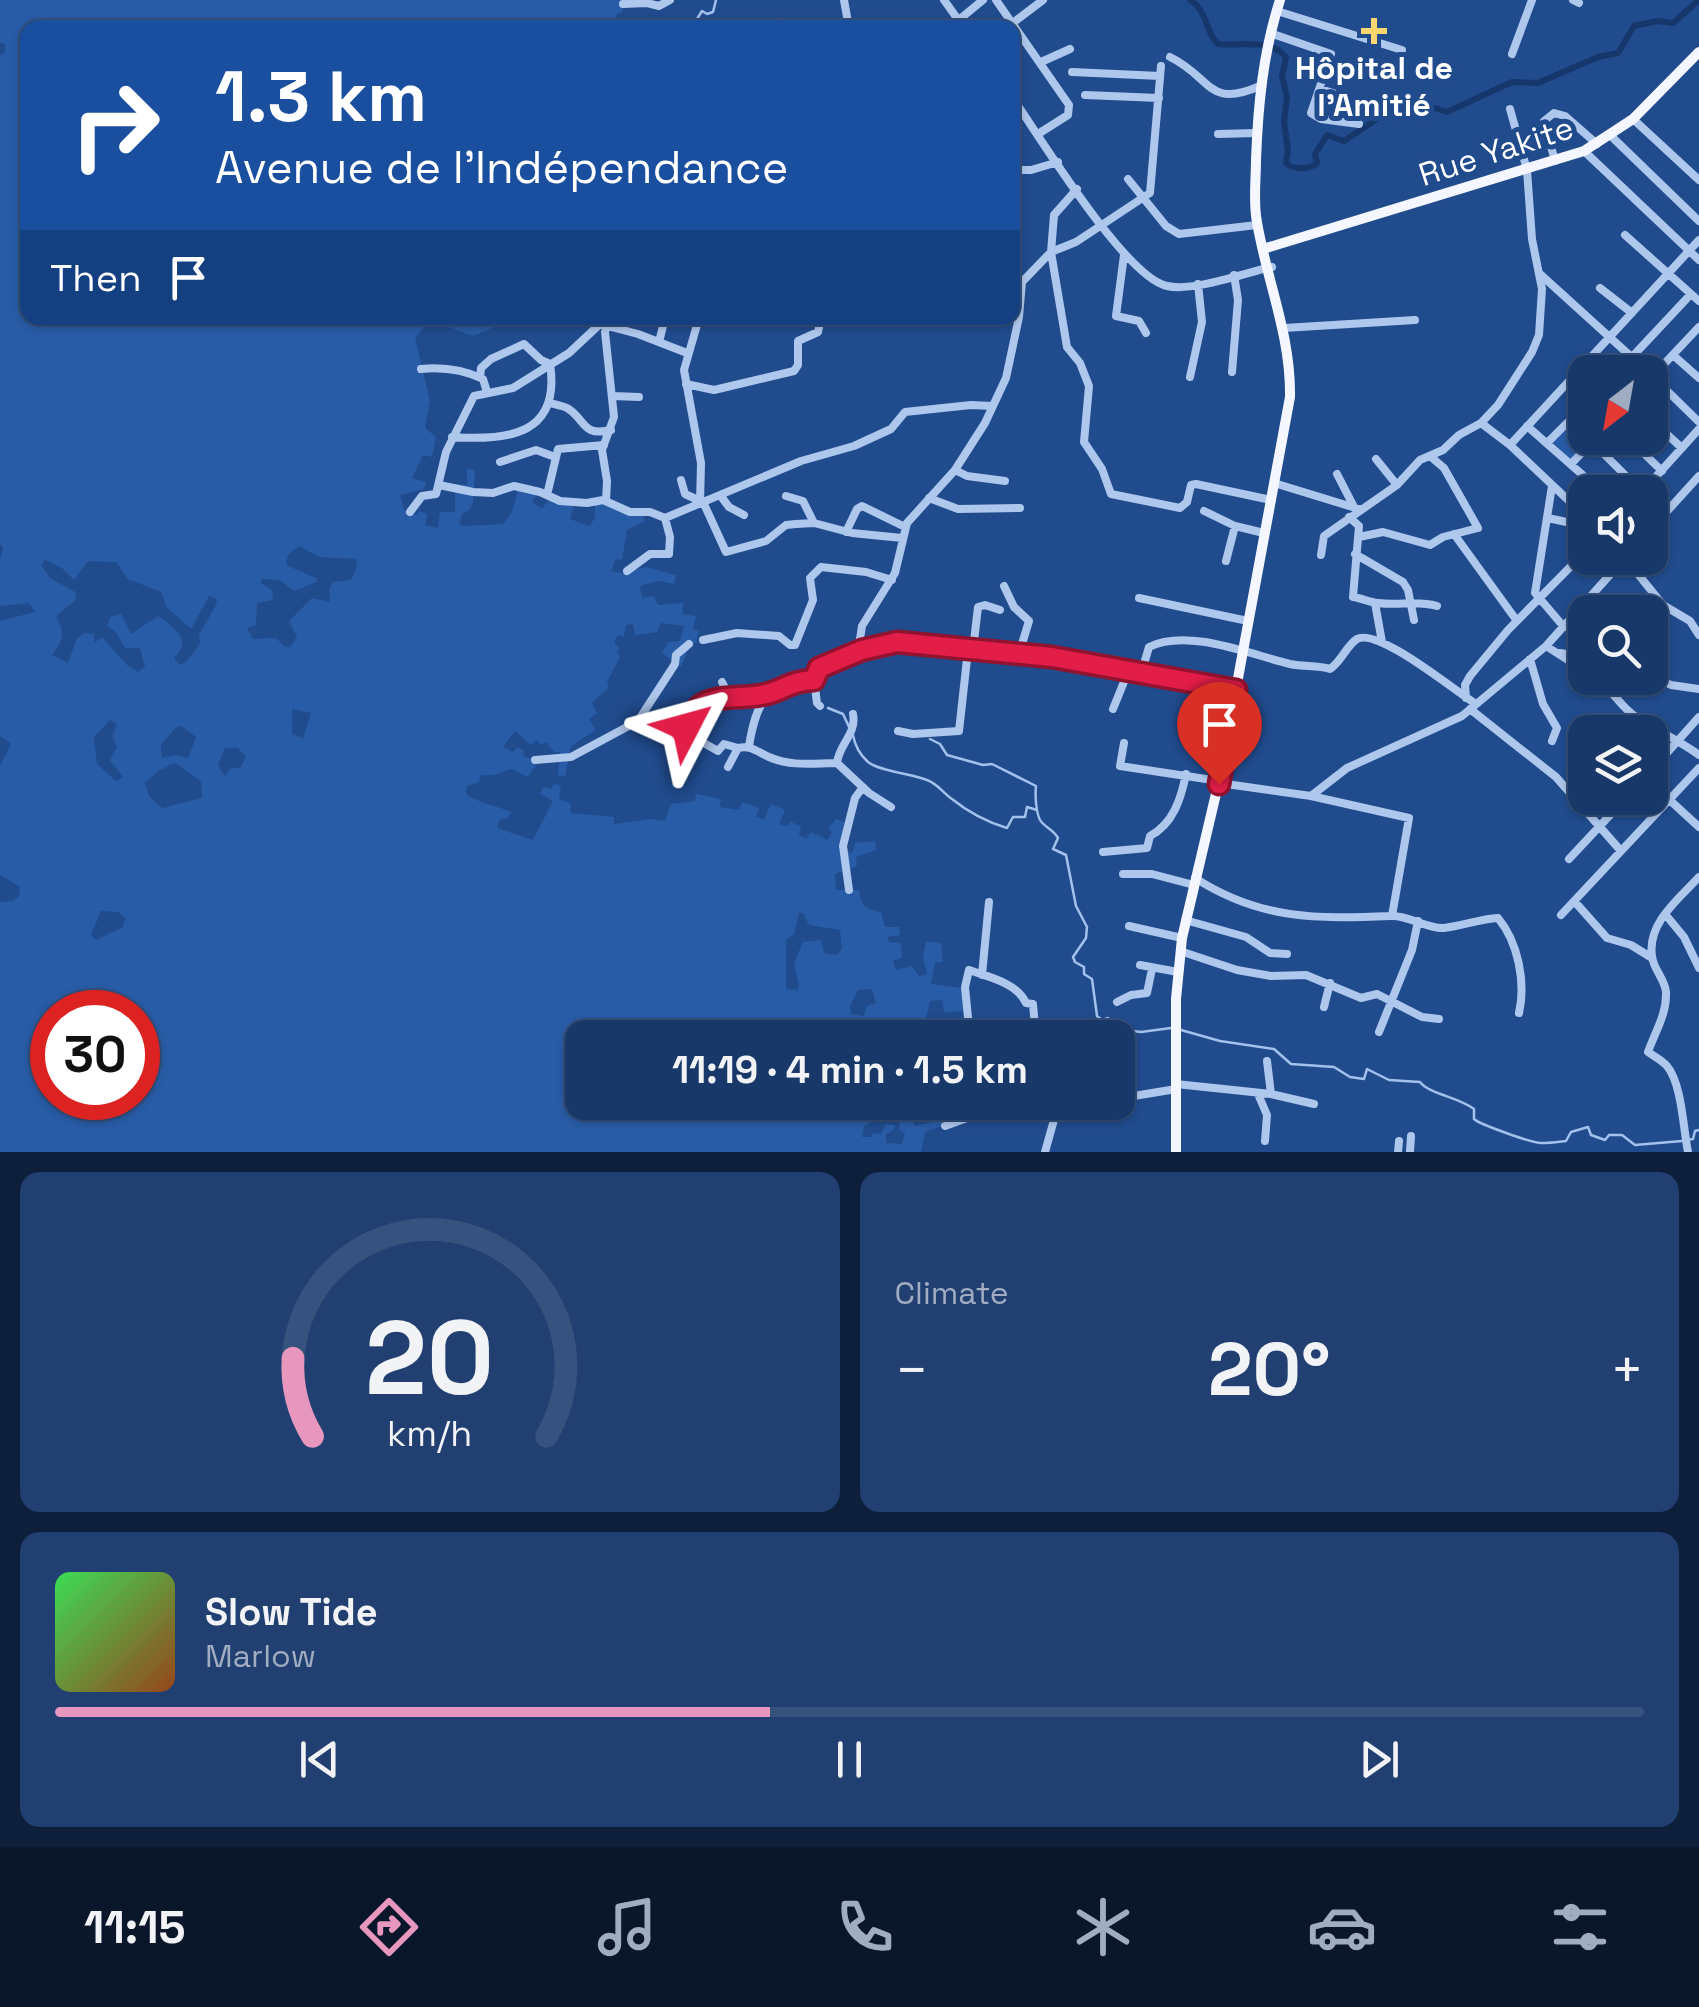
<!DOCTYPE html>
<html lang="en">
<head>
<meta charset="utf-8">
<style>
	:root { --surface:#18386a; --page:#213f70; --text:#f1f3f6; --muted:#9facc1; --line:#36527e; --accent:#e797bd }
	body { margin:0; font-family:"Space Grotesk",sans-serif; background:var(--page); color:var(--text); height:100vh; display:flex; flex-direction:column; font-size:38px; white-space:nowrap }
	* { box-sizing:border-box; margin:0 }
	p { font-size:32px; color:var(--muted) }
	.icon { flex:none; width:55px; height:55px; fill:none; stroke:currentColor; stroke-width:2; stroke-linecap:round; stroke-linejoin:round }
	.map { position:relative; height:1152px; overflow:hidden }
	.panel { display:flex; flex-direction:column; gap:20px; padding:20px; background:#0d1f3a; flex:1 }
	.panel>* { flex:none }
	.top-card { position:absolute; left:20px; top:20px; width:1000px; height:305px; border-radius:20px; box-shadow:0 2px 8px #0004,0 0 0 2px var(--line); background:#1a4fa0; color:#fff; overflow:hidden }
	.needle { width:65px; rotate:211deg }
	.fabs { position:absolute; left:1568px; top:355px; display:grid; gap:20px }
	.fabs a { display:grid; place-items:center; width:100px; height:100px; border-radius:20px; background:var(--surface); box-shadow:0 2px 8px #0004,0 0 0 2px var(--line); font-size:50px }
	.speed { position:absolute; left:30px; top:990px; display:flex; gap:20px; font-size:50px; font-weight:700; text-align:center }
	.speed>* { display:grid; place-content:center; width:130px; height:130px; border-radius:50%; background:var(--surface); box-shadow:0 2px 8px #0004,0 0 0 2px var(--line); line-height:1 }
	.speed .limit { border:15px solid #d22; background:#fff; color:#111 }
	.pin { position:absolute; display:grid; place-items:center; width:85px; height:85px; color:#fff; margin:-102px -42px; border-radius:50% 50% 50% 0; rotate:-45deg; box-shadow:0 0 10px #0007 }
	.pin .icon { rotate:45deg }
	.me { position:absolute; width:110px; margin:-55px; rotate:51deg; stroke-linejoin:round; filter:drop-shadow(0 0 8px #0008) }
	.turn { display:flex; align-items:center; gap:35px; height:210px; padding:0 30px; font-size:45px }
	.turn .icon { width:130px; height:130px; stroke-width:2.5 }
	.turn b { display:block; font-size:70px; line-height:85px }
	.then { display:flex; align-items:center; height:95px; padding:0 30px; background:#0003; gap:20px; font-size:38px }
	.big { font-size:75px; font-weight:600; line-height:1.1 }
	.panel .widget { flex:1; display:flex; flex-direction:column; justify-content:center; gap:15px; min-width:0; padding:0 35px; border-radius:20px; background:var(--page) }
	.panel .dial { align-items:center; gap:0 }
	.dial svg { height:260px; overflow:visible; fill:none; stroke:var(--line); stroke-width:7; stroke-linecap:round; text-anchor:middle }
	.dial text { fill:var(--text); stroke:none }
	.song { display:flex; align-items:center; gap:30px }
	.cover { width:120px; height:120px; border-radius:15px; background:linear-gradient(135deg,hsl(130 70% 55%),hsl(20 70% 35%)) }
	.played { height:10px; border-radius:5px; background:linear-gradient(90deg,var(--accent) 45%,var(--line) 45%) }
	.keys { display:flex; justify-content:space-around; direction:ltr }
	.heat { display:flex; justify-content:space-between; align-items:center; font-size:55px; direction:ltr }
	.panel .tiles { flex:1; display:grid; gap:20px; grid-template-columns:1fr 1fr }
	.widget:last-child { grid-column:span 2 }
	.trip { position:absolute; left:565px; top:1020px; width:570px; height:100px; border-radius:20px; background:var(--surface); box-shadow:0 2px 8px #0004,0 0 0 2px var(--line); font-weight:600; line-height:100px; text-align:center }
	.dock { display:flex; height:160px; justify-content:space-around; align-items:center; background:#0a162a; color:var(--muted) }
	.dock .icon { width:70px; height:70px }
	.dock .selected { color:var(--accent) }
	.dock b { font-size:45px; color:var(--text) }
	.map>svg:first-child { display:block }
	.green { fill:#295ca6; fill-rule:evenodd }
	.lines { fill:none; stroke-linecap:round; stroke-linejoin:round }
	.stream { stroke:#a2c2ed; stroke-width:2.5 }
	.river { stroke:#16376c; stroke-width:6 }
	.minor { stroke:#aec7ec; stroke-width:8 }
	.major { stroke:#f4f7ff; stroke-width:10 }
	.route-casing { stroke:#92132f; stroke-width:25 }
	.route { stroke:#e11d48; stroke-width:18 }
	.poi-dot { fill:#fad76f; stroke:#204b8d; stroke-width:4 }
	.labels { text-anchor:middle; stroke-width:10; stroke-linejoin:round; paint-order:stroke }
	.poi-label { font-size:32px; font-weight:bold; fill:#fff; stroke:#204b8d }
	.street-label { font-size:32px; fill:#fff; stroke:#204b8d }
</style>
</head>
<body>
<div class="map">
<svg width="1699" height="1152" viewBox="0 0 1699 1152">
	<rect width="100%" height="100%" fill="#204b8d"/>
	<path class="green" d="M0,0H622L623,12L617,14L611,28H88L92,22L59,18L63,27L28,28V303L24,308L28,318H117L132,327H145L150,318H517L473,336L429,320L415,338L430,401L425,428L436,437L432,457L423,455L412,478L426,482L424,489L400,495L404,510L416,515L419,511L427,514L425,525L438,528L440,512H455V484L467,485V469L475,470L473,502L470,510L462,514L459,524L464,526L503,524L512,512L518,490L537,494L532,502L542,509L550,498L575,503L570,519L590,526L595,517V502L642,514L645,521L627,530L622,560L615,559L612,571L622,573L646,567L676,575L674,584L658,581L640,586L642,598L653,596L658,605L683,603L682,614L696,616L693,629L699,631L696,643L691,644L681,666L662,653L668,642L680,641L684,626L661,623L657,632L635,635L633,624L626,625L624,637L618,635L614,643L620,648L617,652L620,657L607,682L609,687L592,703L597,713L589,719L596,730L571,746L565,777L558,775L560,752H554L546,742L541,745L536,740L531,745L515,731L503,747L513,752L518,747L524,751L523,756L539,761L528,777L511,769L494,775H481L479,782L467,786L466,794C483,805 495,805 511,812L508,818L500,820L497,828L533,840L553,801L540,794L543,787L551,789L554,784L561,786L559,799L571,804L570,813L614,817V824L650,819L665,821L671,804L695,801L696,794L721,799L720,807L739,810L742,802L759,808L756,817L764,819L771,804L785,810L779,824L787,826L791,822L801,827L799,835L806,839L811,832L828,840L832,832L828,829L836,819L846,823L839,847L852,853L855,843L875,841L876,850L856,857L857,866L835,874L836,890H859C861,906 866,910 881,912L885,927H899L900,935L888,937L889,942L901,943L902,957L893,961L896,970L912,966L919,976L927,974L923,957L926,942L941,943L943,962H935L931,984L968,989L969,1011L944,1012L942,1000L930,1001L922,1037L582,1038V1102L886,1103L869,1116L870,1123L864,1126L862,1137H872V1133L881,1134L886,1124L895,1125L894,1130L886,1134V1143L902,1144L905,1133L899,1130L901,1106H914V1126L930,1123L931,1111L962,1119L925,1132L921,1152H0V902L12,901L19,896L20,887L0,875V766L11,744L0,736V621L35,612L29,603L0,606V559L3,548L0,543V55L5,53V44L0,43ZM299,546L319,557L356,559L357,567L351,580L333,582L329,589L330,602L312,598L289,621L297,637L290,647H285L276,638L253,639L247,628L256,625L257,603L273,600L272,590L261,583L262,579L280,580L294,591L317,582L316,578L288,566L286,562L289,554ZM45,560L62,568L74,580L88,561L116,562L128,579L161,592L167,608L191,629L209,596L217,599L216,605L199,635L200,643L187,661L180,665L174,659C176,655 181,651 182,646C185,635 167,621 158,616L131,634L121,614L110,617L107,626L115,631L125,648H140L145,667L138,672L128,666L102,637L94,643V634L85,633L77,638L68,663L52,655C64,639 65,634 56,616L76,600L75,592L50,578L41,565ZM292,709L311,713L303,739L292,734ZM110,720L117,724L112,736L117,747L110,760L123,777L116,781L97,764L94,737ZM181,726L196,737L188,758L175,755L162,758L161,745L176,727ZM225,748H238L246,757L240,768H231L225,776L218,765ZM175,763L201,781L202,798L162,808L149,796L145,783L158,771ZM101,911L118,912L125,918L123,927L96,940L91,935ZM799,913H803L809,925L840,930L842,949L837,955L824,953L821,940L803,942L794,963L799,986L797,990L786,989V940L794,934ZM868,989L872,990L876,1003L867,1006L864,1016L851,1014L850,1006L858,990ZM52,1012H138V1098H52Z
		M1585,409V438H1593L1571,460L1553,442Z"/>
	<g class="lines">
		<path class="stream" d="M682,28L683,23L697,19L702,11L707,14L713,12L716,0
			M828,708L843,714L850,729
			M853,735C855,746 859,754 868,762C879,771 912,774 927,780C938,784 943,793 952,799C968,812 987,822 1007,828L1013,817H1025L1027,807L1037,810
			M930,739L940,744L947,755L983,765L992,764L1036,786C1035,796 1036,812 1040,820C1044,827 1053,829 1058,838L1053,849L1066,855L1076,906L1087,927L1086,938L1073,957L1075,962L1084,967V974L1092,979L1097,1016L1102,1020L1108,1018L1121,1032
			M1181,1030L1220,1041L1274,1049L1291,1064L1334,1067L1350,1077L1364,1079L1367,1069L1389,1080L1420,1082C1429,1094 1458,1097 1474,1109V1119C1479,1124 1534,1144 1542,1143C1550,1143 1557,1142 1566,1141L1571,1132L1588,1127L1591,1135L1605,1140L1609,1135H1622L1635,1145L1682,1141
			M1116,1038L1125,1030L1141,1032L1171,1028
			M1687,1140L1693,1139L1695,1131L1699,1130"/>
		<path class="river" d="M1190,0C1208,11 1204,30 1218,44C1240,47 1269,37 1286,57L1282,76L1287,97L1284,121L1288,151L1286,163C1293,170 1310,170 1317,163L1315,154L1327,135L1344,141L1383,115L1432,107L1447,112L1512,82L1538,83L1598,57L1618,53L1634,26L1657,21L1673,23L1699,0"/>
		<path class="minor" d="M844,0L849,28
			M944,0L964,28
			M996,0L1069,105L1068,115L1038,134
			M1573,0L1579,3
			M623,4L647,3L659,6L670,0
			M1277,11L1402,50
			M906,26V28
			M774,28L777,22
			M949,28L983,0
			M1006,28L1043,0
			M1270,33L1331,54L1311,113L1321,119L1359,124
			M1512,54L1532,0
			M1170,57C1213,78 1207,109 1260,86
			M1041,62L1070,49
			M1072,72L1160,76
			M1320,89L1343,96
			M1085,95L1159,98
			M1012,97C1040,137 1125,277 1167,286C1194,292 1244,273 1272,267
			M1633,119L1699,180
			M1218,134L1257,133
			M1611,136L1699,221
			M1584,151L1699,260
			M1555,161L1544,121L1554,113L1565,116L1597,144
			M1012,170H1031L1058,162
			M1128,179L1166,226L1179,234L1257,225
			M1077,189L1054,215L1051,252L1067,347L1080,363L1089,386L1084,442L1102,469L1111,494L1180,508L1187,502L1191,485L1196,484L1271,500
			M1625,235L1699,301
			M1124,255L1116,316L1139,321L1146,333
			M1540,274L1648,372
			M1600,288L1632,313
			M699,318L684,370L701,463L700,503
			M1284,328L1415,320
			M659,342L665,318
			M1673,355L1699,378
			M1632,357L1691,294
			M1586,361L1599,372
			M421,369C441,367 464,370 483,379L487,392
			M1232,372L1238,300L1234,275
			M1652,376L1699,422
			M1190,377L1202,322L1198,284
			M1650,379L1699,327
			M686,384L714,390L794,371L798,365V341L818,332L821,318
			M613,396L639,397
			M549,403C550,403 566,407 567,408C586,419 581,437 611,430
			M1650,419L1682,448
			M1481,423L1510,445L1585,516
			M1527,426L1602,492
			M452,437C508,441 561,435 550,364L541,360L524,344L491,359L481,368L480,377
			M1628,438L1662,471
			M1592,442L1642,492
			M1547,443L1585,405
			M1510,445L1699,240
			M1376,459L1397,485
			M500,462L536,450L555,457
			M1571,464L1596,438
			M955,470L967,476L1005,481
			M1337,474L1354,507
			M681,480L685,494L698,500
			M1274,483L1359,509
			M439,485L473,492L493,493L514,486L540,492L560,501L587,503L603,500L630,512H650L665,518L801,461L854,446L891,429L905,412L971,405L993,406
			M1552,486L1535,593L1564,627
			M1642,492L1699,429
			M547,495L558,449L604,445
			M720,495L729,507L744,515
			M786,496L803,501L814,523
			M929,498L958,509L1020,508
			M606,501L607,481L602,450L614,417L605,332L609,318
			M704,504L726,552L766,541L786,525L796,524L814,523L852,533L902,538
			M1204,511L1235,526L1264,533
			M410,512L422,496L436,494L446,452L474,396L513,388L569,353L600,324L638,334L687,353
			M1349,517L1359,526L1353,597C1361,598 1369,602 1378,603C1399,606 1416,600 1437,606
			M1548,518L1585,526
			M1650,530L1699,476
			M846,532L857,509L862,506L905,527
			M1454,534L1517,621
			M1359,537L1383,532L1430,545L1443,537L1478,528L1444,468L1430,456
			M1355,554L1403,582L1408,590L1414,620
			M1321,555L1324,536L1397,485L1420,460L1443,450L1459,435L1481,423L1498,405L1532,352L1539,335L1542,289L1532,239L1527,170L1510,109
			M1590,558L1608,576
			M1625,558L1663,605L1690,621L1699,635
			M1226,561L1235,526
			M627,571L650,554H669L670,537L665,518
			M1004,586L1014,607L1029,621L1019,654
			M1139,598L1248,621
			M1375,603L1382,642
			M703,640L737,633L779,636L790,645H795L813,600L810,578L821,567L866,572L892,580
			M1546,646L1585,671
			M973,650L978,607L985,605L1000,610
			M858,652L862,626L895,573L907,523L955,470L985,423L1006,378L1019,317L1022,282L1051,252L1076,242L1150,193L1161,66
			M1560,653L1585,657
			M1530,659L1543,704L1557,728L1552,741
			M1141,674L1149,647C1188,628 1249,654 1290,664C1304,667 1317,665 1330,669C1341,662 1347,645 1357,639C1378,627 1456,692 1476,704
			M1650,675L1671,685L1699,689
			M1595,678C1612,688 1620,707 1636,717C1657,731 1679,740 1699,755
			M814,680L817,703L820,706
			M722,682L729,696
			M1466,698L1465,685L1470,676L1508,630L1585,552
			M1113,709L1128,672
			M1470,709L1556,777L1621,851
			M642,718L679,729L718,751L724,744L738,748
			M679,729L688,727C706,692 730,699 765,694
			M898,731L913,734L959,731L968,650
			M1124,743L1120,766L1219,781
			M749,746C756,703 766,681 814,680L819,668L862,650L897,642L1052,657L1236,690
			M535,760L571,757L638,721L675,664L676,655L689,644
			M837,763C839,744 857,734 853,714
			M728,767L738,748C752,745 757,752 769,757C791,767 815,763 837,763L869,793L891,807
			M1650,772L1699,717
			M1650,782L1699,827
			M1219,783L1311,796L1409,818L1392,916
			M1311,796L1347,768L1462,716L1546,646L1625,558
			M1103,852L1147,848L1150,836C1173,824 1181,799 1186,774
			M1569,859L1626,798
			M1123,874H1152L1194,885
			M1195,878C1260,920 1317,919 1391,916C1409,915 1426,929 1444,928C1462,926 1480,919 1498,918C1518,942 1526,982 1519,1013
			M849,890L843,846L855,798L863,787
			M1575,902L1607,938L1631,945L1652,958
			M1665,914L1684,937L1699,968
			M1561,915L1699,768
			M1185,920L1246,937L1270,953L1287,954
			M1129,926L1182,938
			M1180,951L1237,970L1271,976L1306,975L1361,998L1377,994L1422,1017L1439,1019
			M1140,965L1178,972
			M982,975L989,902
			M1117,1002L1131,995L1147,993L1152,969
			M1324,1007L1330,983
			M1379,1032L1412,950L1418,921
			M970,1038L965,987L969,970C989,977 1017,983 1026,1003L1033,1004L1036,1038
			M1267,1061L1271,1094
			M1176,1084L1271,1094L1314,1104
			M1258,1094L1267,1115L1265,1141
			M1118,1095L1134,1096L1176,1089
			M945,1126L1011,1102
			M1045,1152L1059,1102
			M1398,1152L1399,1141
			M1410,1152L1411,1136
			M1688,1152C1683,1128 1682,1084 1667,1066C1663,1061 1654,1056 1648,1052C1655,1032 1667,1014 1666,992C1665,979 1653,969 1652,956C1647,923 1679,899 1699,877"/>
		<path class="major" d="M1263,249L1584,151L1633,119L1699,52
			M1176,1152V999L1182,938L1219,781L1290,397C1291,335 1267,282 1257,222C1253,203 1256,180 1256,160C1258,105 1263,53 1280,0"/>
	</g>
	<g class="lines">
		<g class="route-casing">
			<path id="route" d="M686,727C690,722 693,712 699,707C714,694 742,699 761,695C782,692 788,681 814,680L819,668L862,650L897,642L1052,657L1236,690L1219,784"/>
		</g>
		<use href="#route" class="route"/>
	</g>
	<path class="poi-dot" d="M1369 16h10v10h10v10h-10v10h-10v-10h-10v-10h10z"/>
	<g class="labels">
		<g class="poi-label">
			<text x="1374" y="79">Hôpital de<tspan x="1374" dy="37">l'Amitié</tspan></text>
		</g>
		<g class="street-label">
			<text transform="translate(1496 151) rotate(-18)" y="11">Rue Yakite</text>
		</g>
	</g>
</svg>
<div class="fabs">
<a><svg class="needle" viewBox="-14 -14 28 28"><path d="M0-13l5 13h-10z" fill="#e53935"/><path d="M0 13l5-13h-10z" fill="#9facc1"/></svg></a>
<a><svg class="icon" aria-label="sound" viewBox="0 0 24 24"><path d="M4 9h4l5-4v14l-5-4H4zM17 9q2 3 0 6"/></svg></a>
<a><svg class="icon" aria-label="search" viewBox="0 0 24 24"><circle cx="10" cy="10" r="6"/><path d="M15 15l6 6"/></svg></a>
<a><svg class="icon" aria-label="layers" viewBox="0 0 24 24"><path d="M12 4l9 5-9 5-9-5zM3 14l9 5 9-5"/></svg></a>
</div>
<div class="speed"><div class="limit">30</div></div>
<div class="pin" style="left:1219px;top:784px;background:#d93025"><svg class="icon" aria-label="arrive" viewBox="0 0 24 24"><path d="M6 21V4h12l-3 4 3 4H6"/></svg></div>
<svg class="me" style="left:686px;top:727px" viewBox="-20 -20 40 40"><path d="M0-17L14 15 0 8-14 15z" fill="#e11d48" stroke="#fff" stroke-width="4"/></svg>
<div class="trip">11:19 · 4 min · 1.5 km</div>
<div class="top-card">
<div class="turn"><svg class="icon" aria-label="right" viewBox="0 0 24 24"><path d="M7 20v-9h11M14 6l5 5-5 5"/></svg><div><b>1.3 km</b>Avenue de l'Indépendance</div></div>
<div class="then">Then<svg class="icon" aria-label="arrive" viewBox="0 0 24 24"><path d="M6 21V4h12l-3 4 3 4H6"/></svg></div>
</div>
</div>
<section class="panel">
<div class="tiles">
<div class="widget dial"><svg viewBox="0 0 100 80">
<path d="M14 69A42 42 0 1 1 86 69"/>
<path d="M14 69A42 42 0 0 1 8 45" stroke="#e797bd"/>
<text x="50" y="56" font-size="32" font-weight="700">20</text>
<text x="50" y="72" font-size="11">km/h</text>
</svg></div>
<div class="widget"><p>Climate</p>
<div class="heat"><a>−</a><b class="big">20°</b><a>+</a></div>
</div>
<div class="widget">
<div class="song"><i class="cover"></i><div><b>Slow Tide</b><p>Marlow</p></div></div>
<div class="played"></div>
<div class="keys"><svg class="icon" aria-label="previous" viewBox="0 0 24 24"><path d="M18 5L8 12l10 7zM5 5v14"/></svg><svg class="icon" aria-label="pause" viewBox="0 0 24 24"><path d="M8 5v14M16 5v14"/></svg><svg class="icon" aria-label="next" viewBox="0 0 24 24"><path d="M6 5l10 7-10 7zM19 5v14"/></svg></div>
</div>
</div>
</section>
<nav class="dock">
<b>11:15</b>
<svg class="icon selected" aria-label="directions" viewBox="0 0 24 24"><path d="M12 3l9 9-9 9-9-9zM9 14v-3h6M13 9l2 2-2 2"/></svg>
<svg class="icon" aria-label="music" viewBox="0 0 24 24"><path d="M9 18V5l10-2v13"/><circle cx="6" cy="18" r="3"/><circle cx="16" cy="16" r="3"/></svg>
<svg class="icon" aria-label="phone" viewBox="0 0 24 24"><path d="M5 4h4l2 5-3 2q2 4 5 5l2-3 5 2v4C11 20 4 13 5 4z"/></svg>
<svg class="icon" aria-label="climate" viewBox="0 0 24 24"><path d="M12 3v18M4 7l16 10M4 17L20 7"/></svg>
<svg class="icon" aria-label="car" viewBox="0 0 24 24"><path d="M5 17H2v-5l4-1 3-4h7l3 4 3 1v5h-3M9 17h6M6 11h13"/><circle cx="7" cy="17" r="2"/><circle cx="17" cy="17" r="2"/></svg>
<svg class="icon" aria-label="filters" viewBox="0 0 24 24"><path d="M4 7h16M4 17h16"/><circle cx="9" cy="7" r="2"/><circle cx="15" cy="17" r="2"/></svg>
</nav>
</body>
</html>
